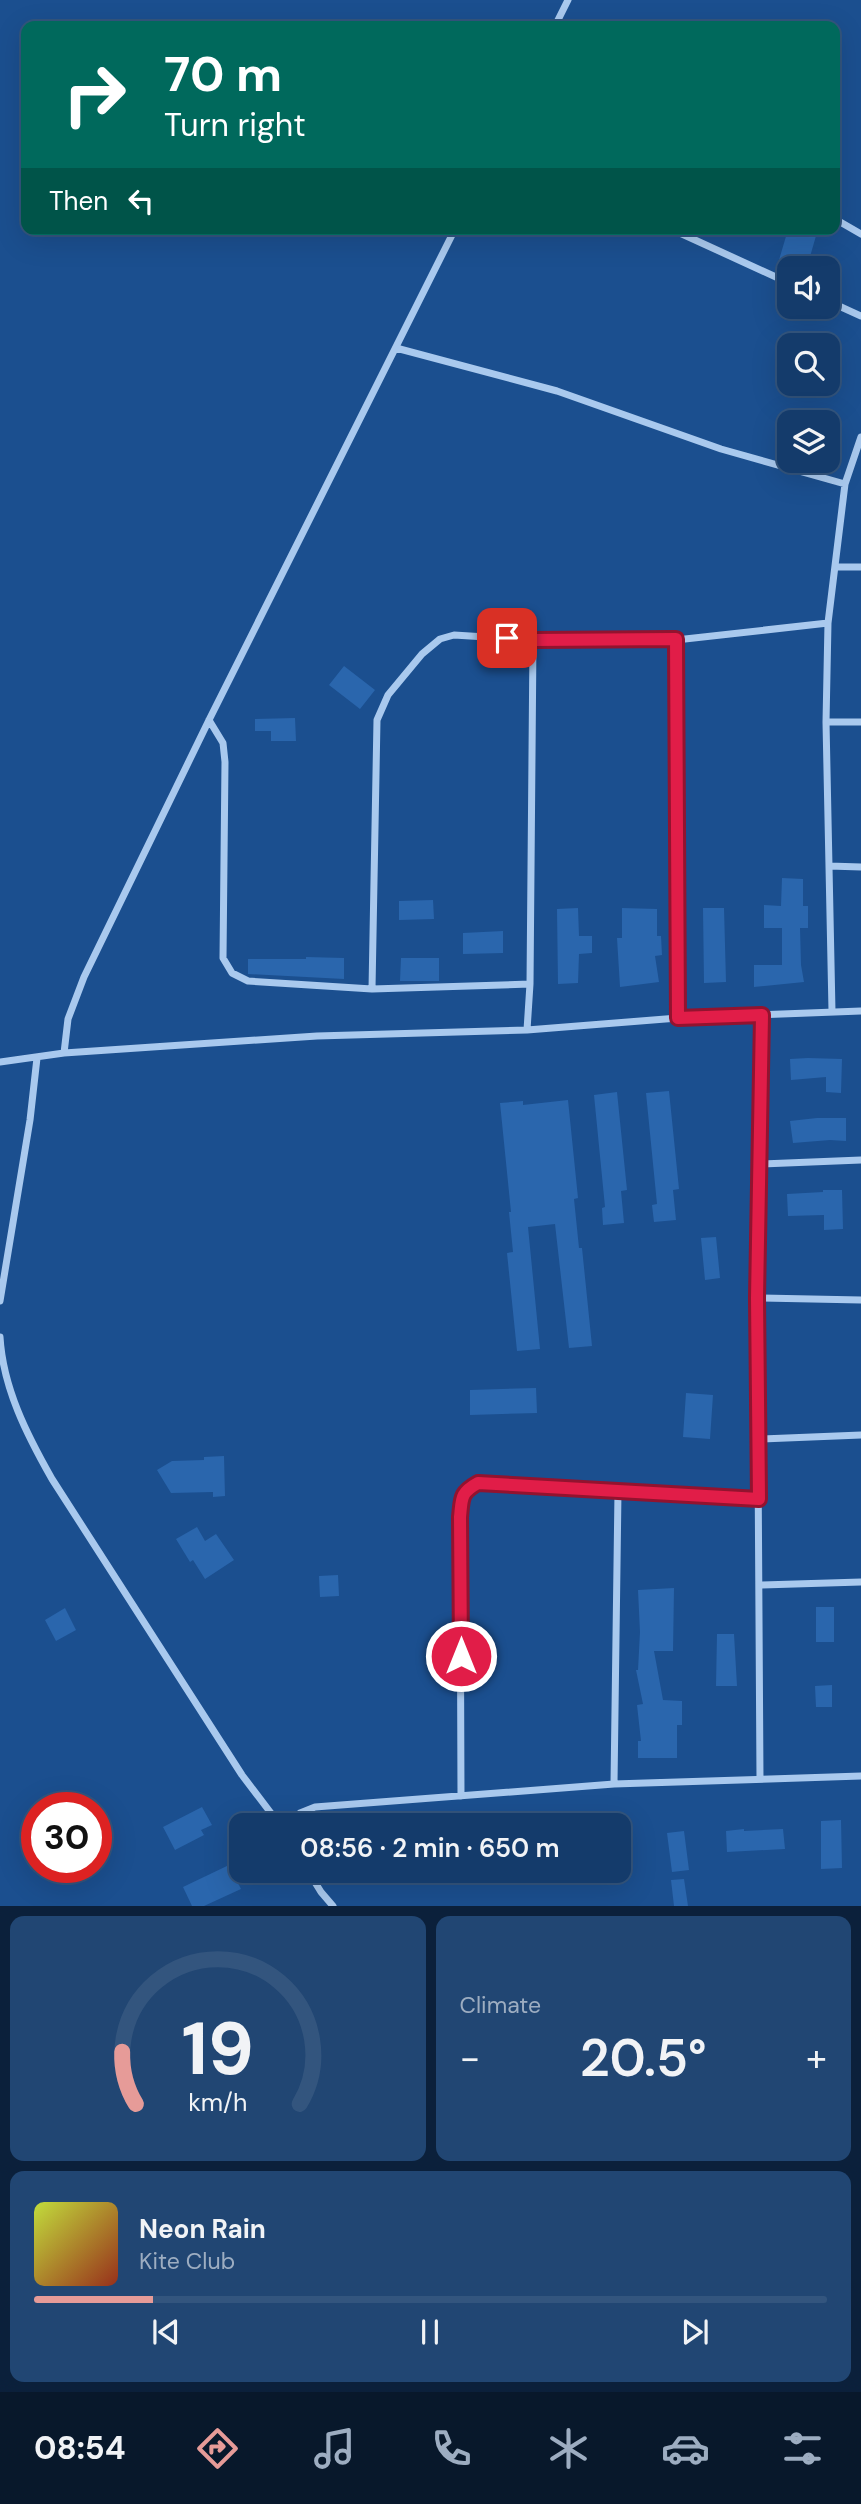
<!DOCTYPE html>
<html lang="en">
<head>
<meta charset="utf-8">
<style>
	:root { --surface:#143b6b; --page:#214673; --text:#f1f3f6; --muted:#9dadc1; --line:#33557e; --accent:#e69b98 }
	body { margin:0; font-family:"DM Sans",sans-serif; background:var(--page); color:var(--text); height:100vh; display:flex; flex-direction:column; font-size:26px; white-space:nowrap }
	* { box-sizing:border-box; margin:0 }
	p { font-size:23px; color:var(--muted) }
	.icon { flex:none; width:38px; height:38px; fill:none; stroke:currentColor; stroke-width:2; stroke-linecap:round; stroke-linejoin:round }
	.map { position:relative; height:1906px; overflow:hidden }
	.drawer { display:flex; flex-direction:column; gap:10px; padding:10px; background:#0b203b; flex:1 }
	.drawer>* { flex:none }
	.top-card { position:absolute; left:21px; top:21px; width:819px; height:214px; border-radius:14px; box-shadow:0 7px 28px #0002,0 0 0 2px var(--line); background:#00695c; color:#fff; overflow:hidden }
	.fabs { position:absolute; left:777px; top:256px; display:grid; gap:14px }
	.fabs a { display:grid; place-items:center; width:63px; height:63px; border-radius:14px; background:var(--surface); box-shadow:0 7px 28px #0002,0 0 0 2px var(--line); font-size:35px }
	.speed { position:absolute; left:21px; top:1792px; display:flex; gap:14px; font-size:35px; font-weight:700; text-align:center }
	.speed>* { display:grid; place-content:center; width:91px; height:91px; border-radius:50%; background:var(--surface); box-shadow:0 7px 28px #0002,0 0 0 2px var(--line); line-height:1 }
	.speed .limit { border:10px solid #d22; background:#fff; color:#111 }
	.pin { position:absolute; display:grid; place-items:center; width:60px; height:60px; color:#fff; margin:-30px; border-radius:14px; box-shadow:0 4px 10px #0006 }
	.me { position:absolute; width:77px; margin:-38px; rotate:0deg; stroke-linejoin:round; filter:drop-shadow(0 0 5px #0008) }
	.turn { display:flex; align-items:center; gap:24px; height:147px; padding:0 28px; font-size:32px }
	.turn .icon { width:91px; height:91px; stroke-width:2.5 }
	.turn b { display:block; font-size:49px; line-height:60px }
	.then { display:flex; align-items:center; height:66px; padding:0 28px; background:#0003; gap:14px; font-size:26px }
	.big { font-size:52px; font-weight:600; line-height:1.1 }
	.drawer .card { flex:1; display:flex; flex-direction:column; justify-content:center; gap:10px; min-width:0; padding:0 24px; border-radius:14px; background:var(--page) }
	.drawer .dial { align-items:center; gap:0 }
	.dial svg { height:182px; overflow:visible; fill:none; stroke:var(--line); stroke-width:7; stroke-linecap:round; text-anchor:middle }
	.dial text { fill:var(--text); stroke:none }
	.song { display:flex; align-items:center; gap:21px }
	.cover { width:84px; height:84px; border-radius:10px; background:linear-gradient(135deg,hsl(70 70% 55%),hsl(10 70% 35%)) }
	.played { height:7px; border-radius:4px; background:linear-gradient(90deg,var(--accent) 15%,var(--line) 15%) }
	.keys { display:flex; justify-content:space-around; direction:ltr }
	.heat { display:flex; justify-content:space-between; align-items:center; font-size:38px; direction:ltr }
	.drawer .tiles { flex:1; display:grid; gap:10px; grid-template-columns:1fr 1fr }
	.card:last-child { grid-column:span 2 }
	.trip { position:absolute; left:229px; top:1813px; width:402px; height:70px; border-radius:14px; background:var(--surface); box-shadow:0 7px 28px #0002,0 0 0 2px var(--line); font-weight:600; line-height:70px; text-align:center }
	.menu { display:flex; height:112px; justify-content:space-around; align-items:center; background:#08182b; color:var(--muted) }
	.menu .icon { width:49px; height:49px }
	.menu .active { color:var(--accent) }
	.menu b { font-size:32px; color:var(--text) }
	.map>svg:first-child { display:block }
	.building { fill:#2a66ad }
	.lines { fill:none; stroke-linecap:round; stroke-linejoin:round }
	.street { stroke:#a9c9ee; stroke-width:7 }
	.route-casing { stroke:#92132f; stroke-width:18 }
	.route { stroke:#e11d48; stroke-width:12 }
</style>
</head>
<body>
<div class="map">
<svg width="861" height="1906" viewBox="0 0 861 1906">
	<rect width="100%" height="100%" fill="#1b4f8f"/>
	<path class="building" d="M800,229H818L807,267L779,260L787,233L798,236Z
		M344,666L375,690L360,709L329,685Z
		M295,718L296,741H271V731H255V719Z
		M782,878L803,879V906H808V928H800L801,965L804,982L754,987V965H782V928H764V905L781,906Z
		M433,900L434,919L399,920V901Z
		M578,908L579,936H592V953L579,954L578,983L558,984L557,909Z
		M622,908L657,909V936H661L662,955L655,956L659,982L620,987L617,938H622Z
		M703,908H724L726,982L704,983Z
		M503,931V953L463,954V933Z
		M306,957L344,958V979L248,974V959H306Z
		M401,958H439V981H400Z
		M808,1058L842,1059L841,1093L826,1092V1077L791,1080L790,1059Z
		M669,1091L679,1189L673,1190L676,1220L654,1222L652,1205L657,1204L646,1093Z
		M617,1092L627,1190L621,1191L624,1223L603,1225L602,1208L605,1207L594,1095Z
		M568,1100L578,1198L574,1199L579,1248H582L592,1346L569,1348L555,1224L528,1227L540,1349L517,1351L507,1253L513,1252L509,1212H511L500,1103L523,1101V1105Z
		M817,1118H846V1141L830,1140L793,1143L790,1121Z
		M823,1190H842L843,1229L824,1230V1215L788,1216L787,1194L823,1192Z
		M716,1237L720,1278L705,1280L701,1238Z
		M536,1388L537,1413L470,1415V1390Z
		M686,1393L713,1395L710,1439L683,1437Z
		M224,1456L225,1496L213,1497V1492L171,1493L157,1470L172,1461L204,1460V1457Z
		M197,1527L205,1541L216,1534L234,1560L205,1579L193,1560L190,1562L176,1539Z
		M338,1575L339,1596L320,1597L319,1576Z
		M674,1588L673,1651H654L663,1700L682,1701V1725H677V1758H638V1741H641L637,1705L643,1704L636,1670H638L640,1632L638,1590Z
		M816,1607H834V1642H816Z
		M65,1608L76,1630L56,1641L45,1620Z
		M717,1634H734L737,1686H716Z
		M832,1685V1707H816L815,1686Z
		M202,1807L212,1825L201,1830L204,1835L175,1850L163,1827Z
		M841,1820L842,1868L821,1869V1821Z
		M744,1829V1831L783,1829L785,1849L727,1852L726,1831Z
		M684,1831L689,1870L672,1872L667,1833Z
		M229,1865L241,1889L204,1906H192L183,1887Z
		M684,1879L688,1906H674L671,1880Z"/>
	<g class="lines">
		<path class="street" d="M555,26L568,0
			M835,219L861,234
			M671,229L789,283
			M828,301L861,316
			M396,348L557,391L721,449L845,484
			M835,567H861
			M676,640L678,1018
			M209,720L223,743L225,762L223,958L232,973L248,981L372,989L530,984
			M826,722H861
			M829,866L861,867
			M372,989L377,720L388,695L422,654L440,639L454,635L533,640H676L828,623
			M832,1011L826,722L828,623L845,484L861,437
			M527,1030L530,984L533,640
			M64,1053L68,1019L84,977L209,720L455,229
			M0,1062L64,1053L317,1036L527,1030L678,1018L861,1011
			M760,1164L861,1160
			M757,1298L861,1300
			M0,1301L30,1120L37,1058
			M0,1337C3,1388 27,1435 52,1479L242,1775L280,1825
			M759,1439L861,1435
			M760,1585L861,1582
			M760,1778L757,1298L762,1015
			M614,1784L618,1492
			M461,1796L460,1516C462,1498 460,1492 478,1483L759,1498
			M289,1825L300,1813L315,1807L614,1784L861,1776
			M308,1871L321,1892L333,1906"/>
	</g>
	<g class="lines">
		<g class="route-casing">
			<path id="route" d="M461,1656L460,1517C462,1498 460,1493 478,1483L759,1499L757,1298L762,1015L678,1018L676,639L533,640L507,638"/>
		</g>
		<use href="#route" class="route"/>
	</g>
</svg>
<div class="fabs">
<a><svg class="icon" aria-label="sound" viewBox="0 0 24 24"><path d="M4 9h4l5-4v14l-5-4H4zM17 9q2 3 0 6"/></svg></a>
<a><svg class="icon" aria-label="search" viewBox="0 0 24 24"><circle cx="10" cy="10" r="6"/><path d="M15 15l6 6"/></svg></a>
<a><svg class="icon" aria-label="layers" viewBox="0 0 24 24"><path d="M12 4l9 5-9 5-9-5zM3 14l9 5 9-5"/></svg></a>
</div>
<div class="speed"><div class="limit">30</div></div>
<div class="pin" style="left:507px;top:638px;background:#d93025"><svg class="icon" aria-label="arrive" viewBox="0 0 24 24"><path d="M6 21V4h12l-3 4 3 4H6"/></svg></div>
<svg class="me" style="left:461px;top:1656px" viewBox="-20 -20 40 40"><circle r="17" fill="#e11d48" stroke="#fff" stroke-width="3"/><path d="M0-11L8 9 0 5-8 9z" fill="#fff"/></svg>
<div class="trip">08:56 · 2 min · 650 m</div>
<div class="top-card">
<div class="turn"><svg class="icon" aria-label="right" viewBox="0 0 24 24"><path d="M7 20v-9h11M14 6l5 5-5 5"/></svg><div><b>70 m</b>Turn right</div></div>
<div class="then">Then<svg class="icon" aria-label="left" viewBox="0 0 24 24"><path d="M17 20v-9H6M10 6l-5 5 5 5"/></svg></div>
</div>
</div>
<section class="drawer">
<div class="tiles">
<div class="card dial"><svg viewBox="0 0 100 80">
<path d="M14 69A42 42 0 1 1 86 69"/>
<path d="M14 69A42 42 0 0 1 8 46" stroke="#e69b98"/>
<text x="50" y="56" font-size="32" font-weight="700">19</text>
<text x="50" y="72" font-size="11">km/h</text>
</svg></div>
<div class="card"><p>Climate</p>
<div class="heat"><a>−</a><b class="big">20.5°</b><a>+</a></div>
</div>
<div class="card">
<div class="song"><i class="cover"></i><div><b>Neon Rain</b><p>Kite Club</p></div></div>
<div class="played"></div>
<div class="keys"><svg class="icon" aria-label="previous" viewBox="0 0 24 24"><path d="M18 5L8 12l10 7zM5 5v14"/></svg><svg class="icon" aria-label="pause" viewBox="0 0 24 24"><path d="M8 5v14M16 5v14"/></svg><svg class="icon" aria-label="next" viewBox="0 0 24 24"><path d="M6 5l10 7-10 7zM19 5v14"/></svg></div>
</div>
</div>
</section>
<nav class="menu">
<b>08:54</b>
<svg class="icon active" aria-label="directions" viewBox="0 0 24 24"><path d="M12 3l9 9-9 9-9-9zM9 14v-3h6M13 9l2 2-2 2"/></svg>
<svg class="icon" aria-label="music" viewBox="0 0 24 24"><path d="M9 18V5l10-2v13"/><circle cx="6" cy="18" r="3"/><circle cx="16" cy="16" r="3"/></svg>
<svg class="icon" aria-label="phone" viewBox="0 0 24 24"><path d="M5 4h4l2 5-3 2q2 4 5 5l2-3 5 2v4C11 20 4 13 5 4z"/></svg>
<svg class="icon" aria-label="climate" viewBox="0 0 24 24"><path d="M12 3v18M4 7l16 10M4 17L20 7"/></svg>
<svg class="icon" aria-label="car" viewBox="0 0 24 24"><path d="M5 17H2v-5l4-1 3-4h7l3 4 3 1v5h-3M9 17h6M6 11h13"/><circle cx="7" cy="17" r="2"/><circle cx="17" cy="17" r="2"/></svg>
<svg class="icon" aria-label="filters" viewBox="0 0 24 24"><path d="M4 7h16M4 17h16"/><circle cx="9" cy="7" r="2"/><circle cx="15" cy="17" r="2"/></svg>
</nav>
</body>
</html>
